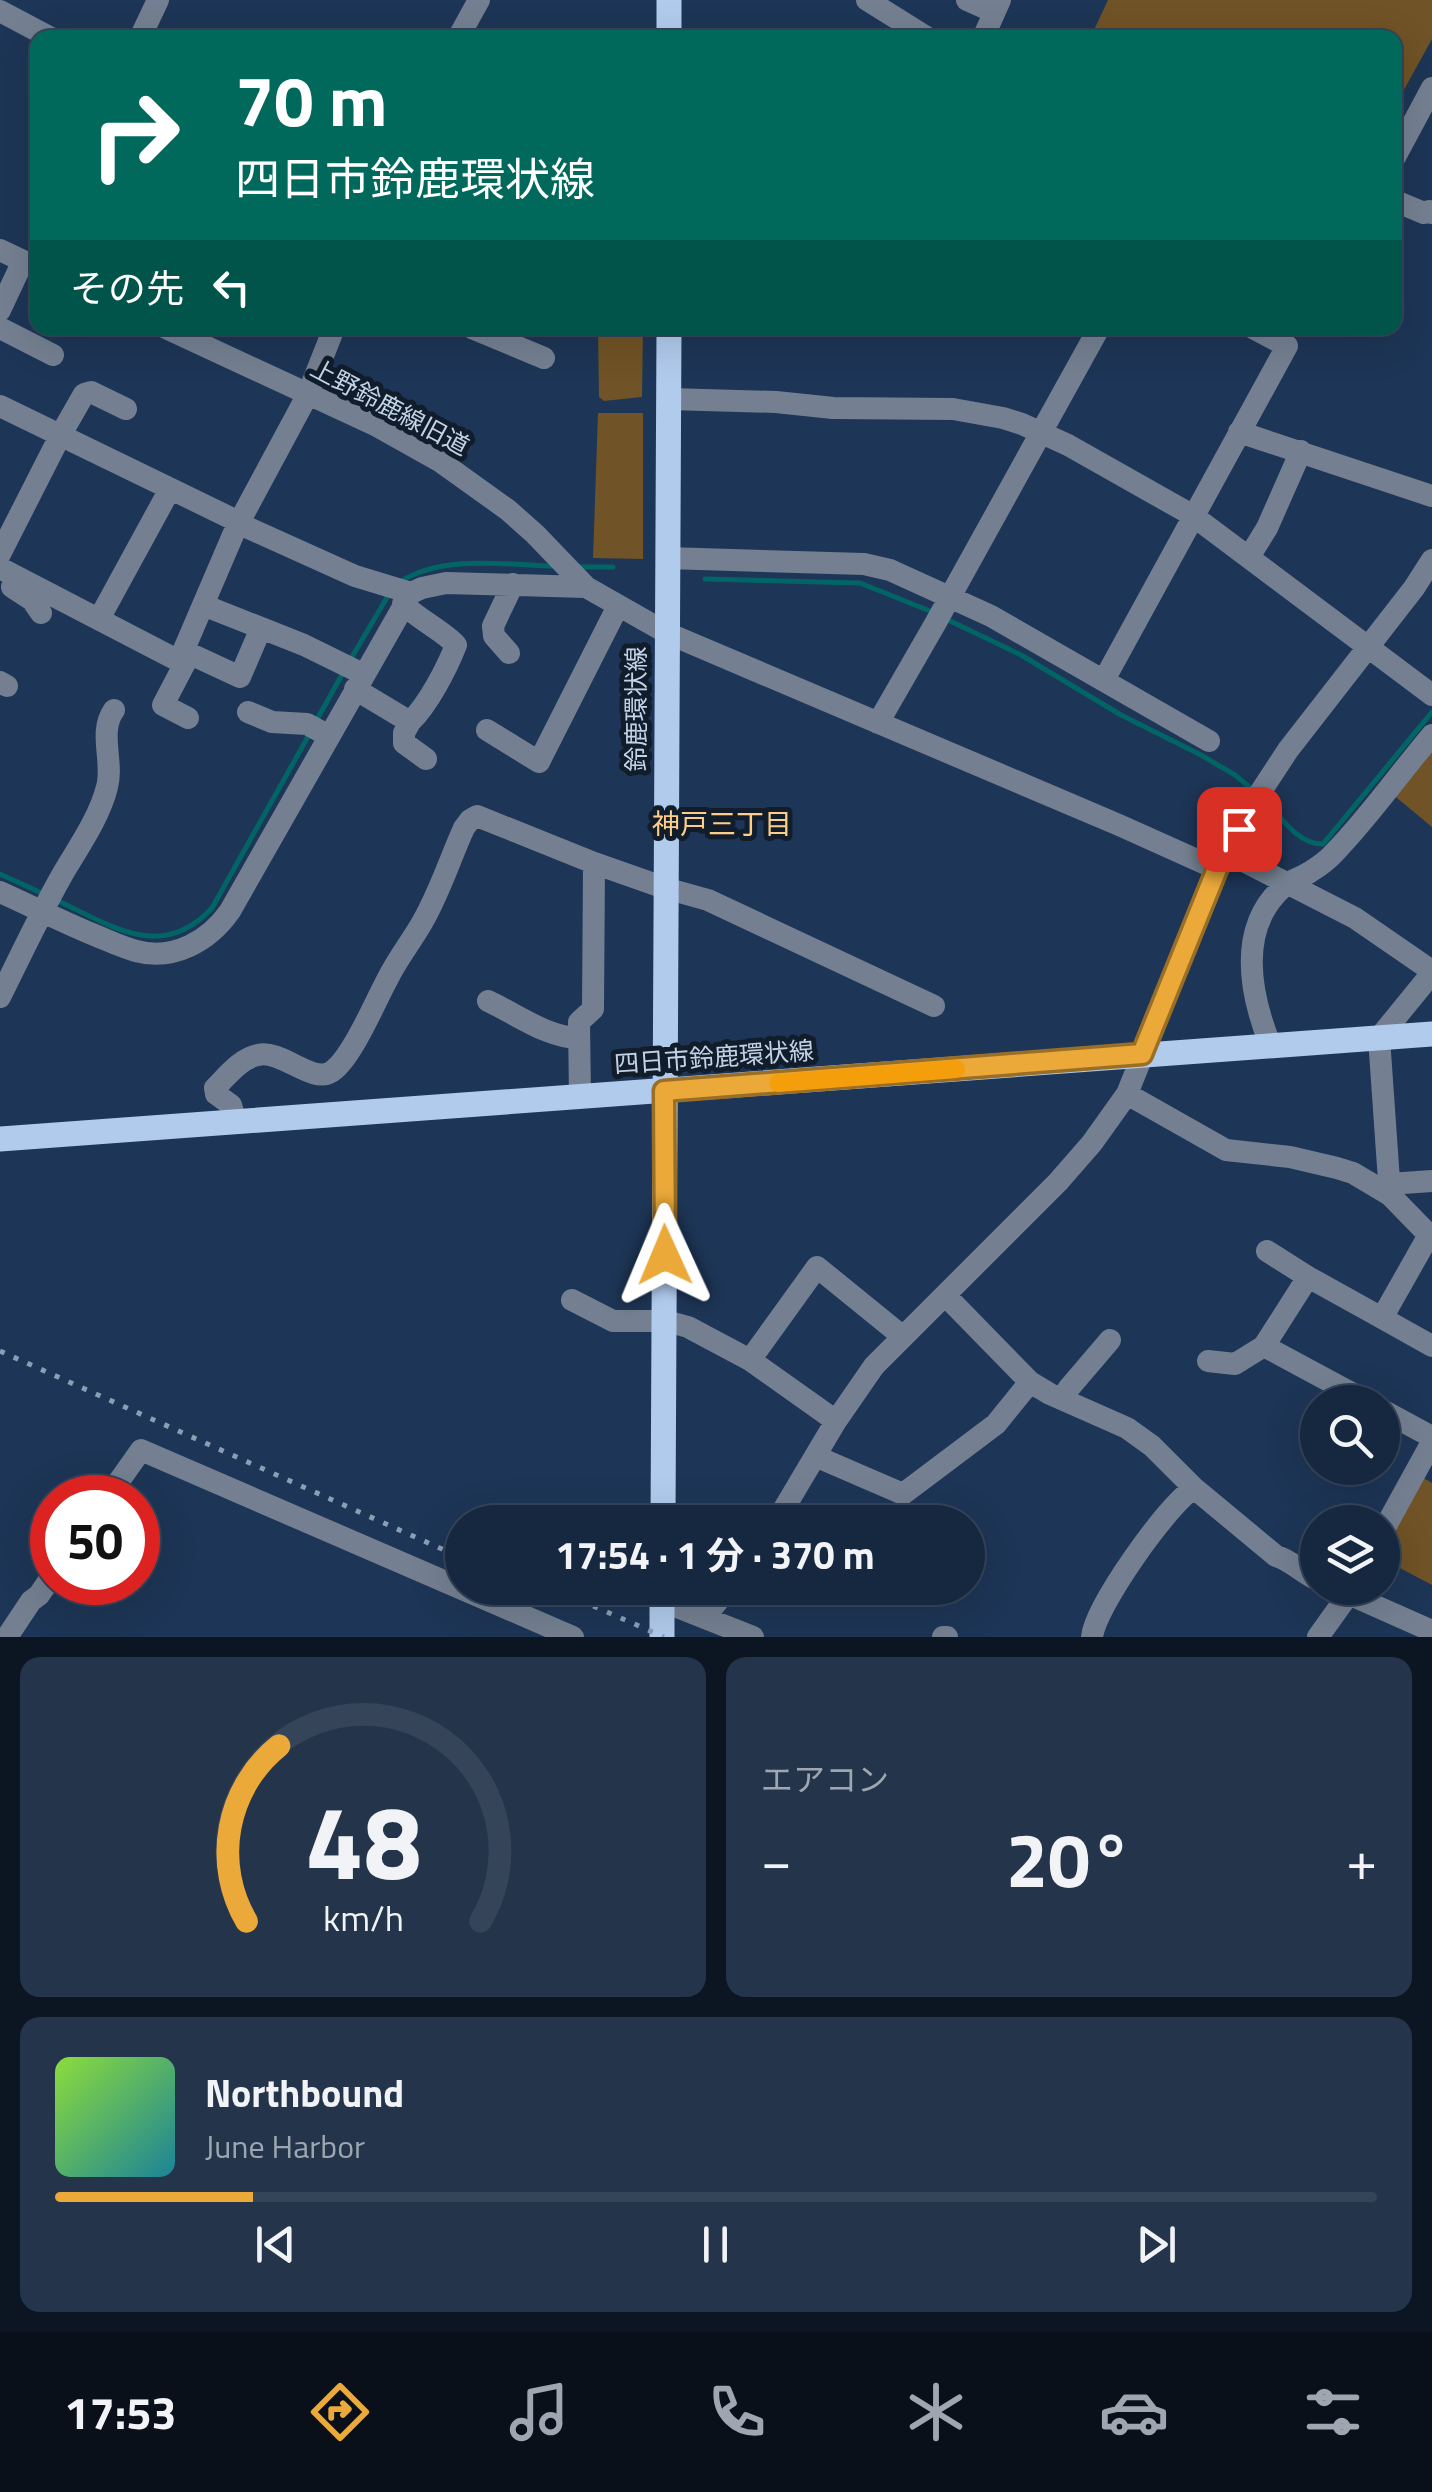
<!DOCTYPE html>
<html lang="ja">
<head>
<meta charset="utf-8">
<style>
	:root { --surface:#162840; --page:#23344b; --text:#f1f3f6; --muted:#9ea6b1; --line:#354459; --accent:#eba93a }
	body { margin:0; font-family:"Titillium Web","Noto Sans JP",sans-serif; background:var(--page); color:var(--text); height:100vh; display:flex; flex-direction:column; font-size:38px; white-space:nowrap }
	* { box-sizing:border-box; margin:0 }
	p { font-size:32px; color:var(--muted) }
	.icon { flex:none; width:55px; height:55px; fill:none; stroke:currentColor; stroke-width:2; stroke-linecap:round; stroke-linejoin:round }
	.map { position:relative; height:1637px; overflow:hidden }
	.details { display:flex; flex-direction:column; gap:20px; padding:20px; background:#0c1623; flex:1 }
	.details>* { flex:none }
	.hud { position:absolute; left:30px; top:30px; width:1372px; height:305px; border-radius:20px; box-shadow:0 10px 40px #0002,0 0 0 2px var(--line); background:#00695c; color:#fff; overflow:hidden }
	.tools { position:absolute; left:1300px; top:1385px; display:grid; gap:20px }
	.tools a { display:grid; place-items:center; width:100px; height:100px; border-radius:50%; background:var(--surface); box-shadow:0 10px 40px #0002,0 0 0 2px var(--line); font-size:50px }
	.speed { position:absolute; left:30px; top:1475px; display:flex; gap:20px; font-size:50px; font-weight:700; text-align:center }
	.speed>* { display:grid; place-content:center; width:130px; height:130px; border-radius:50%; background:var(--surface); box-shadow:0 10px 40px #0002,0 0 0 2px var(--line); line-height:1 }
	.speed .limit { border:15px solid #d22; background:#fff; color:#111 }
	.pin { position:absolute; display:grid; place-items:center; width:85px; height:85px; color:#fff; margin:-42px; border-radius:20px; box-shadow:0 5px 15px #0006 }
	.me { position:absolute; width:110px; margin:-55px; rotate:359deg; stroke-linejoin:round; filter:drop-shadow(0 0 8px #0008) }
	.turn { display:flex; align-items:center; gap:35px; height:210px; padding:0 40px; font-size:45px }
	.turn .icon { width:130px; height:130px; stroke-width:2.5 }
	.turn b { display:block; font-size:70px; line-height:85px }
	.then { display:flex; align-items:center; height:95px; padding:0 40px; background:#0003; gap:20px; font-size:38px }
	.big { font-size:75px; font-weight:700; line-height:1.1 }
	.details .tile { flex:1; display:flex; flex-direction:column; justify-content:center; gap:15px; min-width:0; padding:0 35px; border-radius:20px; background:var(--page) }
	.details .dial { align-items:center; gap:0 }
	.dial svg { height:260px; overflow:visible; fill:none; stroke:var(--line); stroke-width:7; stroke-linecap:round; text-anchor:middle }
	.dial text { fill:var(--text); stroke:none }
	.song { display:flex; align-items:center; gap:30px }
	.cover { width:120px; height:120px; border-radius:15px; background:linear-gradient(135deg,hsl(90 70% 55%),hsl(190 70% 35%)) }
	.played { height:10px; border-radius:5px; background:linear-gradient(90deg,var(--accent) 15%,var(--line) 15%) }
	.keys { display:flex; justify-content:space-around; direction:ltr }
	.heat { display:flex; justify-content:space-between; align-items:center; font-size:55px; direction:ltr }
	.details .tiles { flex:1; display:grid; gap:20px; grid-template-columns:1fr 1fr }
	.tile:last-child { grid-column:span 2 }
	.trip { position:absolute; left:445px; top:1505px; width:540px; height:100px; border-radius:50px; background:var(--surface); box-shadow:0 10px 40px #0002,0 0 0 2px var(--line); font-weight:700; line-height:100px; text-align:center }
	.dock { display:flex; height:160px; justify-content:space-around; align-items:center; background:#09101a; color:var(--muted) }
	.dock .icon { width:70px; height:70px }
	.dock .active { color:var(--accent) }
	.dock b { font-size:45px; color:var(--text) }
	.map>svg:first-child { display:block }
	.green { fill:#705326 }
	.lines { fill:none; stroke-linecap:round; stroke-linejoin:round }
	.stream { stroke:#016566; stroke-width:5 }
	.minor { stroke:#748091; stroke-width:22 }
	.major { stroke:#b1cbed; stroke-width:25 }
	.rail { stroke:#8b9eb6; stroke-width:5; stroke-dasharray:5 10; stroke-linecap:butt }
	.route-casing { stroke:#996e26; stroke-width:25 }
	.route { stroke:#eba93a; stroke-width:18 }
	.slow { stroke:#f59e0b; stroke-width:18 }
	.labels { text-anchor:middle; stroke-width:10; stroke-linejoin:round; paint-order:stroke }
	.street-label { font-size:25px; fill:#c3d3e7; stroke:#121d2c }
	.neighbourhood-label { font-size:28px; fill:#fcce8a; stroke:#121d2c }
</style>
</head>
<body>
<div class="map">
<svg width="1432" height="1637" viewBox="0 0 1432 1637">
	<rect width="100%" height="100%" fill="#1d3556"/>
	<path class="green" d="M1108,0H1432V39L1395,106V38L1096,37L1093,32Z
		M598,328H643L642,397L604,401L599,397Z
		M598,413H643V559L593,558Z
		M1432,745V827L1391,793Z
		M1420,1476L1432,1483V1585L1383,1559V1544Z"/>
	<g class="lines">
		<path class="stream" d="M576,567H613
			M705,579L860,583L935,613
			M400,582C442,554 507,565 555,566
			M944,618L1021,655L1121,715L1201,755L1235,775L1253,790
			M349,662L389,594
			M315,723L344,671
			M1265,800C1281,817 1298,845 1323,844L1432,712
			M0,874L46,895
			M56,900C111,925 161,963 212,908L310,733"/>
		<path class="minor" d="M867,0L928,38
			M967,0L994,12
			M0,11L51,38
			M140,38L158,0
			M458,38L479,0
			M983,38L1000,0
			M1395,157L1432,88
			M1395,201L1424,213L1429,211L1432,213
			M0,250L38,268
			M0,310L23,261
			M0,328L53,355
			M166,328L375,425L441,462L508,510L535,534L586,587L667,633L1119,825L1217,869
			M472,328L544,358
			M669,399L776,402L833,408L953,409L1003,418L1022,424L1068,445L1192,515L1432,695
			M0,406L241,523L244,526L355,576L411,593L422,588L446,583L586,587
			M1239,432L1432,496
			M0,554L60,436L84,394L91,392L126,409
			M1249,557L1267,528L1301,451
			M667,558L864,564L890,570L991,616L1209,741
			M0,568L179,661L236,528L308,394L334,328
			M12,587L32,600L41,613
			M203,605L304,645L363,674
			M99,619L170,489
			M184,651L240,677L261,628
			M509,653L494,636L493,626L513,584
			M179,661L185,663L163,705L188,718
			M1104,680L1287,346L1253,328
			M0,682L7,686
			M355,689L410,722C428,705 447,668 456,645C445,632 418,619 403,604
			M248,712L272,722L307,724L329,736
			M410,722L404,733V743L426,759
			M878,723L935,624L1099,328
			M487,730L539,762L618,606
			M1226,852L1355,918L1432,971
			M0,892C31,906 61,921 92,934C107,940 121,947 136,951C174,961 209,941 230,911L411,593
			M1432,973L1379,1038L1390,1195L1429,1235L1382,1318L1432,1346
			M0,997C20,957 39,916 61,877C77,849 99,819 107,787C114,762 98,732 114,710
			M488,1001C516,1014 548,1038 579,1038
			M1270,1044C1250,994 1237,928 1283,887C1290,880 1301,878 1310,872C1318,867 1327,861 1334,853C1369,817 1399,774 1432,735
			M1127,1094L1226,1150L1290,1157L1337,1168L1353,1173L1390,1195
			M580,1097L579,1022L593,1009L594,863
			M236,1122L231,1105L216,1094L215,1088C227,1076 241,1058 258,1055C281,1049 312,1084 331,1072C351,1060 375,1002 387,980C397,959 412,941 423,921C440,891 450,859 464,828L470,820L477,816L594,863L665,888L708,900L934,1006
			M1389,1184L1432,1181
			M1267,1251L1308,1277
			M945,1295L1030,1382L1050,1394L1127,1428L1152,1446L1194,1488L1276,1556C1291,1560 1302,1573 1318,1580
			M572,1300L613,1321H666L688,1327L750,1360L836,1421
			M750,1360L817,1267L902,1336
			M1208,1361L1235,1364L1264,1346
			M1062,1399L1069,1388L1110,1340
			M1368,1402L1264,1346L1308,1277L1382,1318
			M1382,1410L1432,1437
			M815,1456L903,1494L996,1424L1030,1382
			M107,1498L141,1450L573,1637
			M776,1522L836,1421L874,1366L1058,1182L1092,1143L1127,1094L1217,869L1252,805L1288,750L1414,588L1432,560
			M1382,1533L1432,1442
			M1335,1588L1432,1631
			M662,1601L753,1637
			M706,1616L728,1588
			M7,1637L31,1601L39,1595L52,1576
			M943,1637H947
			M1092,1637C1095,1607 1167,1505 1194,1488
			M1318,1637L1353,1588"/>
		<path class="major" d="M669,38V0
			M0,1139L1432,1034
			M663,1522L669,328
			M662,1637V1588"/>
		<path class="rail" d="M0,1351L462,1558
			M529,1588L562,1602
			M552,1588L664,1637"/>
	</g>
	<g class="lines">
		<g class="route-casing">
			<path id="route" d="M665,1255L664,1091L1142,1054L1217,869L1239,829"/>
		</g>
		<use href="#route" class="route"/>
		<path class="slow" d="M778,1083L956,1069"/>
	</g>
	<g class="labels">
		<g class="street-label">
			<text transform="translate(390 407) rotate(28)" y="9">上野鈴鹿線旧道</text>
			<text transform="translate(636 709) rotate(-90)" y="9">鈴鹿環状線</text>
			<text transform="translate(714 1057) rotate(-4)" y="9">四日市鈴鹿環状線</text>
		</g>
		<g class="neighbourhood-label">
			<text x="722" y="834">神戸三丁目</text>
		</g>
	</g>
</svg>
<div class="tools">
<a><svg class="icon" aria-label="search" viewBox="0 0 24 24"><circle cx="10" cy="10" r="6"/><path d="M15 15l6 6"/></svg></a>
<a><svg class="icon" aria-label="layers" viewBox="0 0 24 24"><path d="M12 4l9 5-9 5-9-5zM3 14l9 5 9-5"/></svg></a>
</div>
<div class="speed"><div class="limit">50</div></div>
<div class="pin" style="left:1239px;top:829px;background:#d93025"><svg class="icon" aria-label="arrive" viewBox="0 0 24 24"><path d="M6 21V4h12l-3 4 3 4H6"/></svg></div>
<svg class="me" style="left:665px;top:1255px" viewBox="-20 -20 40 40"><path d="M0-17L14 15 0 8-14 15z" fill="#eba93a" stroke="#fff" stroke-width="4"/></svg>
<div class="trip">17:54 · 1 分 · 370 m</div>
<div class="hud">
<div class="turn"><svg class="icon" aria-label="right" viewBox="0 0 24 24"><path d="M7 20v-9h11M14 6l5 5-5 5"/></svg><div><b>70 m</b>四日市鈴鹿環状線</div></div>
<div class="then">その先<svg class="icon" aria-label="left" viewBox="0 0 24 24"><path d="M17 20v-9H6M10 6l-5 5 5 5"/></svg></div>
</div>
</div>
<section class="details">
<div class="tiles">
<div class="tile dial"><svg viewBox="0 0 100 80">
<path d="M14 69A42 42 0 1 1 86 69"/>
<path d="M14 69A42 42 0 0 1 24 15" stroke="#eba93a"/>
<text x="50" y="56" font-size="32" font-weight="700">48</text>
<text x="50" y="72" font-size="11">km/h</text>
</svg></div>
<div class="tile"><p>エアコン</p>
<div class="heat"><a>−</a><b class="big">20°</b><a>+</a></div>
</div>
<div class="tile">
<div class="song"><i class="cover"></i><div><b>Northbound</b><p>June Harbor</p></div></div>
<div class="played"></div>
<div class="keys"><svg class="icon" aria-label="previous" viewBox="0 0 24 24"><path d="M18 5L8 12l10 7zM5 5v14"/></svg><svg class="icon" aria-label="pause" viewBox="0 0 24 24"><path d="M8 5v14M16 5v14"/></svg><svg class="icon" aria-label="next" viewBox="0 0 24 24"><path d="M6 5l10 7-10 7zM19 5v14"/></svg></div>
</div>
</div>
</section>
<nav class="dock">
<b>17:53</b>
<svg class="icon active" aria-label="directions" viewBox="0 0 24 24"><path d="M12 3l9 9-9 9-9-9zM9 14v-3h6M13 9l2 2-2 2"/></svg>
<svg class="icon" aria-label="music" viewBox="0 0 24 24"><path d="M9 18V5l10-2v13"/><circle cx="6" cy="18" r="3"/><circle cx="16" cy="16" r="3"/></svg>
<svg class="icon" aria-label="phone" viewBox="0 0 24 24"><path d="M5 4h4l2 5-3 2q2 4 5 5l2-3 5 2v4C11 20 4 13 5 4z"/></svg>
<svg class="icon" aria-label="climate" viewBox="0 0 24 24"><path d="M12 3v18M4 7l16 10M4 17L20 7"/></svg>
<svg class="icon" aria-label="car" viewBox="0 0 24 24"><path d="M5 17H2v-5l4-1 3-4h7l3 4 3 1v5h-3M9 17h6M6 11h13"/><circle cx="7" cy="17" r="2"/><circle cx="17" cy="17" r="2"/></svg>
<svg class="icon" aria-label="filters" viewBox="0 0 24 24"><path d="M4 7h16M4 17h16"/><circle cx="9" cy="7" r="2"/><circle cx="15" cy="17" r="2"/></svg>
</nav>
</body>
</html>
